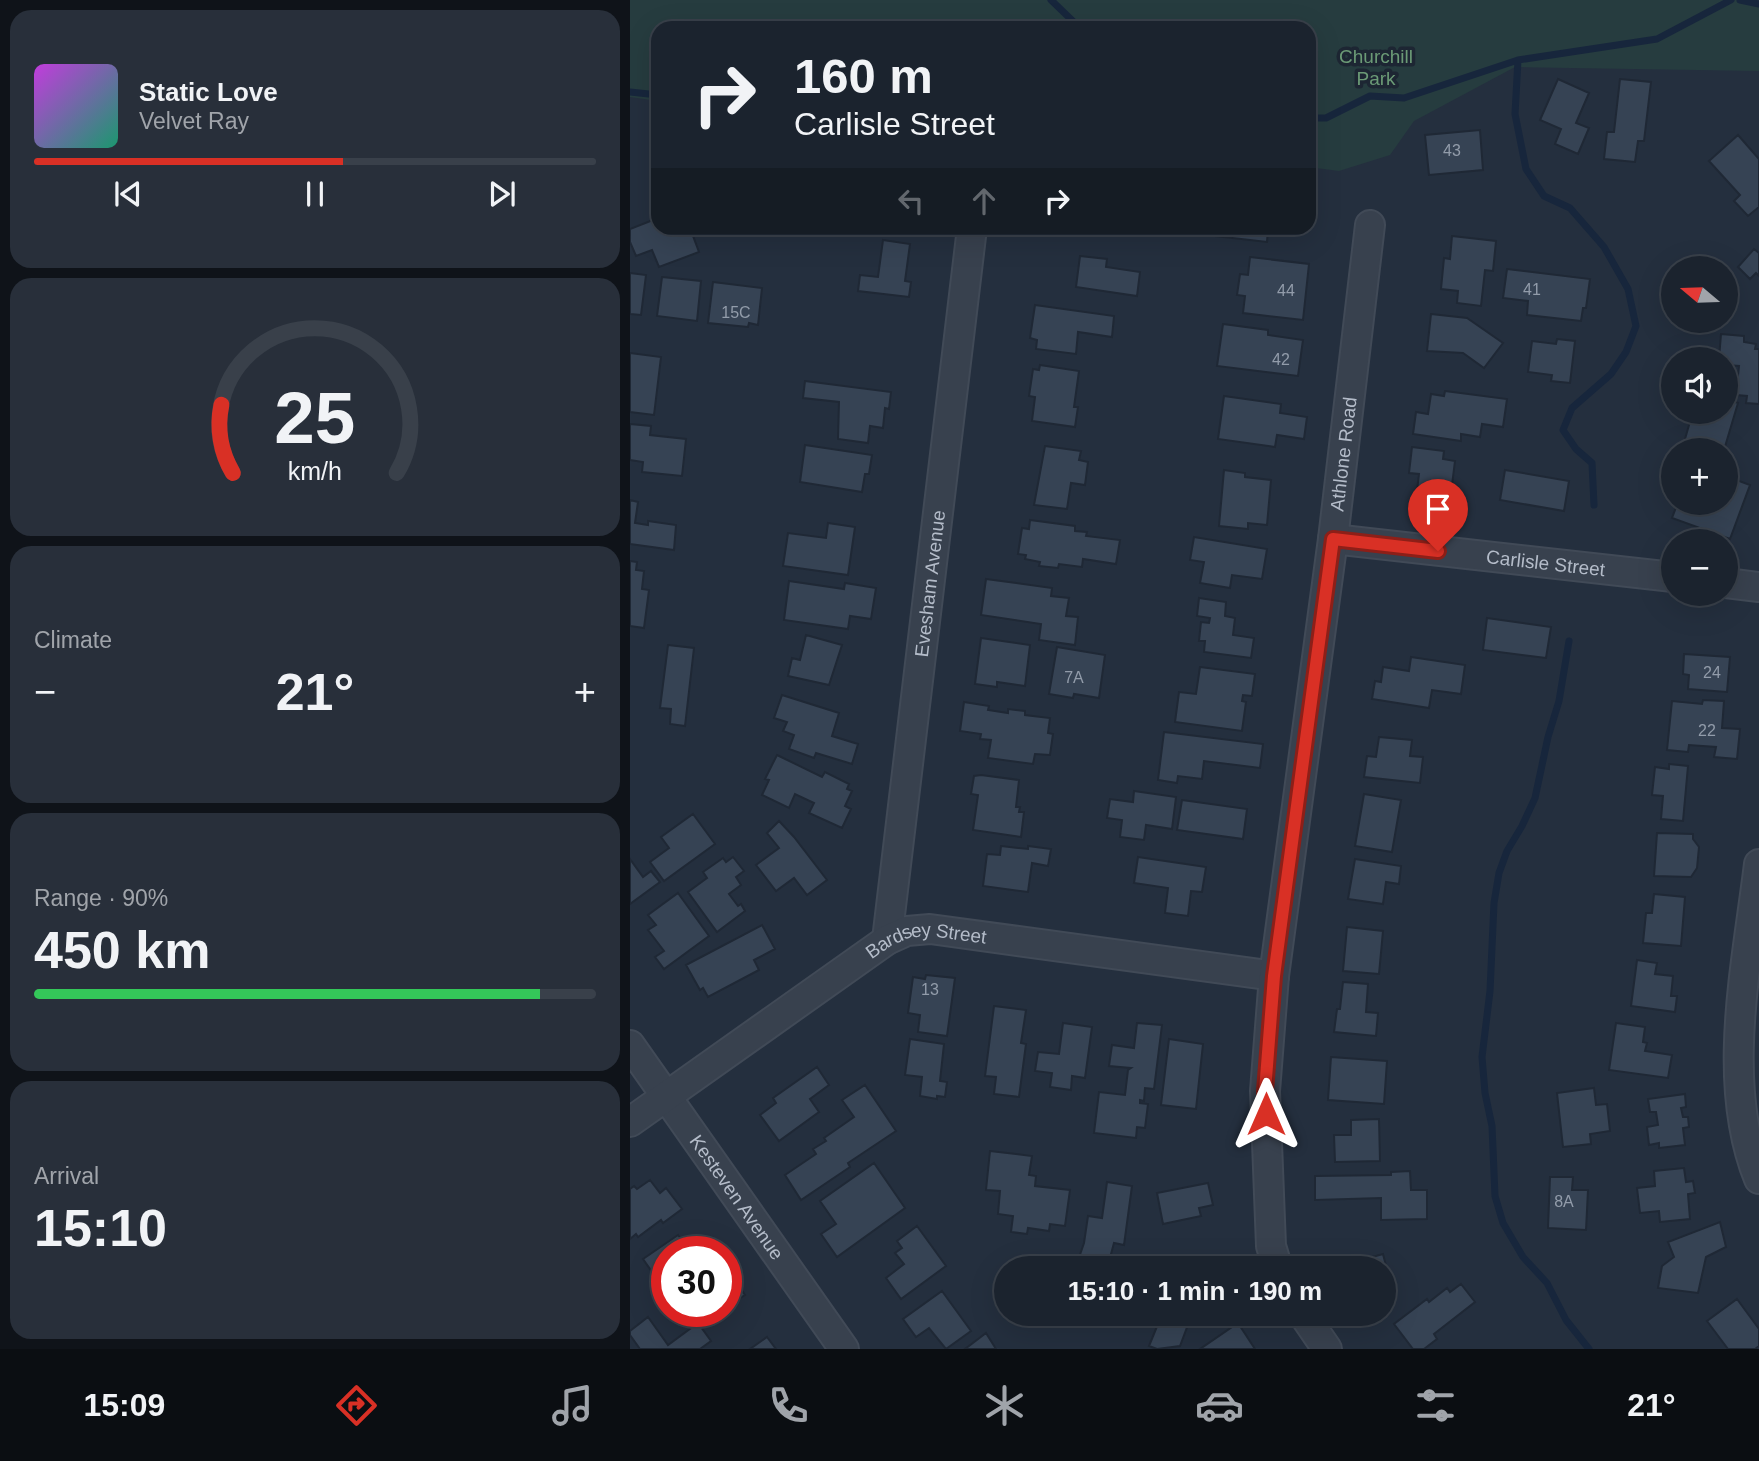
<!DOCTYPE html>
<html lang="en">
<head>
<meta charset="utf-8">
<style>
	:root { --surface:#1b232e; --page:#282f3a; --text:#f1f3f6; --muted:#a0a4aa; --line:#39404a; --accent:#d93025 }
	body { margin:0; font-family:Helvetica,sans-serif; background:var(--page); color:var(--text); height:100vh; display:flex; flex-direction:column; font-size:26px; white-space:nowrap }
	* { box-sizing:border-box; margin:0 }
	p { font-size:23px; color:var(--muted) }
	.icon { flex:none; width:38px; height:38px; fill:none; stroke:currentColor; stroke-width:2; stroke-linecap:round; stroke-linejoin:round }
	.map { position:relative; flex:1; overflow:hidden }
	.details { display:flex; flex-direction:column; gap:10px; padding:10px; background:#0f1319; width:630px }
	.details>* { flex:none }
	.guide { position:absolute; left:21px; top:21px; width:665px; height:214px; border-radius:21px; box-shadow:0 7px 28px #0002,0 0 0 2px var(--line); background:#1b232e; color:var(--text); overflow:hidden }
	.needle { width:46px; rotate:289deg }
	.fabs { position:absolute; left:1031px; top:256px; display:grid; gap:14px }
	.fabs a { display:grid; place-items:center; width:77px; height:77px; border-radius:50%; background:var(--surface); box-shadow:0 7px 28px #0002,0 0 0 2px var(--line); font-size:35px }
	.speed { position:absolute; left:21px; top:1236px; display:flex; gap:14px; font-size:35px; font-weight:700; text-align:center }
	.speed>* { display:grid; place-content:center; width:91px; height:91px; border-radius:50%; background:var(--surface); box-shadow:0 7px 28px #0002,0 0 0 2px var(--line); line-height:1 }
	.speed .limit { border:10px solid #d22; background:#fff; color:#111 }
	.pin { position:absolute; display:grid; place-items:center; width:60px; height:60px; color:#fff; margin:-72px -30px; border-radius:50% 50% 50% 0; rotate:-45deg; box-shadow:0 0 7px #0007 }
	.pin .icon { rotate:45deg }
	.me { position:absolute; width:77px; margin:-38px; rotate:0deg; stroke-linejoin:round; filter:drop-shadow(0 0 5px #0008) }
	.turn { display:flex; align-items:center; gap:24px; height:147px; padding:0 28px; font-size:32px }
	.turn .icon { width:91px; height:91px; stroke-width:2.5 }
	.turn b { display:block; font-size:49px; line-height:60px }
	.lanes { display:flex; align-items:center; height:66px; padding:0 28px; background:#0003; justify-content:center; gap:35px; direction:ltr }
	.lanes .off { opacity:.35 }
	.big { font-size:52px; font-weight:600; line-height:1.1 }
	.details .tile { flex:1; display:flex; flex-direction:column; justify-content:center; gap:10px; min-width:0; padding:0 24px; border-radius:21px; background:var(--page) }
	.details .dial { align-items:center; gap:0 }
	.dial svg { height:182px; overflow:visible; fill:none; stroke:var(--line); stroke-width:7; stroke-linecap:round; text-anchor:middle }
	.dial text { fill:var(--text); stroke:none }
	.song { display:flex; align-items:center; gap:21px }
	.cover { width:84px; height:84px; border-radius:10px; background:linear-gradient(135deg,hsl(290 70% 55%),hsl(160 70% 35%)) }
	.played { height:7px; border-radius:4px; background:linear-gradient(90deg,var(--accent) 55%,var(--line) 55%) }
	.keys { display:flex; justify-content:space-around; direction:ltr }
	.heat { display:flex; justify-content:space-between; align-items:center; font-size:38px; direction:ltr }
	.charge { height:10px; border-radius:5px; background:linear-gradient(90deg,#34c759 90%,var(--line) 0) }
	.trip { position:absolute; left:364px; top:1256px; width:402px; height:70px; border-radius:35px; background:var(--surface); box-shadow:0 7px 28px #0002,0 0 0 2px var(--line); font-weight:600; line-height:70px; text-align:center }
	.tabs { display:flex; height:112px; justify-content:space-around; align-items:center; background:#0b0e12; color:var(--muted) }
	.tabs .icon { width:49px; height:49px }
	.tabs .on { color:var(--accent) }
	.tabs b { font-size:32px; color:var(--text) }
	main { display:flex; flex:1; min-height:0 }
	.map>svg:first-child { display:block }
	.green { fill:#263c3f }
	.lines { fill:none; stroke-linecap:round; stroke-linejoin:round }
	.stream { stroke:#17263c; stroke-width:7 }
	.building { fill:#364354; stroke:#1f2835; stroke-width:2 }
	.minor-casing { stroke:#414a57; stroke-width:32 }
	.minor { stroke:#38414e; stroke-width:28 }
	.route-casing { stroke:#8d1f18; stroke-width:18 }
	.route { stroke:#d93025; stroke-width:12 }
	.labels { text-anchor:middle; stroke-width:7; stroke-linejoin:round; paint-order:stroke }
	.number-label { font-size:16px; fill:#929caa }
	.park-label { font-size:19px; fill:#6b9a76; stroke:#1d2633 }
	.street-label { font-size:19px; fill:#b4bcc9; stroke:#1d2633 }
</style>
</head>
<body>
<main>
<section class="details">
<div class="tile">
<div class="song"><i class="cover"></i><div><b>Static Love</b><p>Velvet Ray</p></div></div>
<div class="played"></div>
<div class="keys"><svg class="icon" aria-label="previous" viewBox="0 0 24 24"><path d="M18 5L8 12l10 7zM5 5v14"/></svg><svg class="icon" aria-label="pause" viewBox="0 0 24 24"><path d="M8 5v14M16 5v14"/></svg><svg class="icon" aria-label="next" viewBox="0 0 24 24"><path d="M6 5l10 7-10 7zM19 5v14"/></svg></div>
</div>
<div class="tile dial"><svg viewBox="0 0 100 80">
<path d="M14 69A42 42 0 1 1 86 69"/>
<path d="M14 69A42 42 0 0 1 9 39" stroke="#d93025"/>
<text x="50" y="56" font-size="32" font-weight="700">25</text>
<text x="50" y="72" font-size="11">km/h</text>
</svg></div>
<div class="tile"><p>Climate</p>
<div class="heat"><a>−</a><b class="big">21°</b><a>+</a></div>
</div>
<div class="tile"><p>Range · 90%</p><b class="big">450 km</b><div class="charge"></div></div>
<div class="tile"><p>Arrival</p><b class="big">15:10</b></div>
</section>
<div class="map">
<svg width="1129" height="1349" viewBox="0 0 1129 1349">
	<rect width="100%" height="100%" fill="#242f3e"/>
	<path class="green" d="M0,0H1129V71L885,67L784,121L760,155L709,171L679,167V28H28V101L0,97Z"/>
	<g class="lines">
		<path class="stream" d="M421,0L450,28
			M1110,0L1129,4
			M888,60L885,114L896,169L914,196L940,208L974,247L998,289L1006,326L996,352L981,374L942,408L933,430L946,449L962,463L964,505
			M0,92L28,95
			M679,118H696L740,96L774,98L888,60L1027,39L1101,0
			M939,641L929,701L918,737L905,798L892,826L877,851L869,873L864,903L860,991L852,1057L855,1093L862,1126L865,1196L873,1223L893,1257L917,1283L936,1320L959,1349"/>
	</g>
	<path class="building" d="M928,79L959,93L946,123L959,128L948,154L925,144L931,129L910,120Z
		M990,79L1021,82L1014,141H1008L1005,162L974,159L977,132H984Z
		M850,130L853,170L799,175L795,135Z
		M1108,135L1129,159V207L1118,216L1104,201L1110,195L1079,161Z
		M28,218V228H60L69,252L29,267L22,250L6,256L0,242V229Z
		M568,228H638L637,242L568,234Z
		M822,236L866,241L863,271L855,270L851,306L827,303L828,291L811,289L814,258L820,259Z
		M253,240L280,244L275,281L281,282L279,297L228,291L230,275L248,277Z
		M1124,249L1129,253V276L1126,273L1120,279L1108,267Z
		M450,256L477,259L476,267L510,272L507,296L446,287Z
		M620,257L679,264L673,320L613,313L615,296L607,295L610,274L618,275Z
		M877,269L960,279L956,308H953L951,321L897,315L898,301L873,298Z
		M0,273L16,275L11,315L0,314Z
		M32,277L71,281L67,321L27,316Z
		M83,282L132,288L128,325L119,323L118,327L78,323Z
		M405,305L484,316L482,337L448,332L446,354L406,349L407,340L400,338Z
		M801,314L837,318L873,343L854,368L833,353L797,351Z
		M593,324L638,330V335L673,340L668,376L587,366Z
		M1091,334L1114,336V342L1126,344L1125,349H1129V404L1116,403L1117,396L1106,395L1109,366L1096,365V359H1089Z
		M927,339L945,341L940,383L921,381L922,375L898,372L902,341L926,344Z
		M0,353L31,357L24,415L0,412Z
		M410,365L449,371L444,407H448L445,427L402,421L405,397L399,396L403,369L409,370Z
		M175,381L261,392L259,409L255,408L253,428L240,426L238,443L208,439L209,402L173,398Z
		M815,391L877,399L873,427L852,424L850,437L831,434V441L783,434L786,412L798,414L801,394L814,396Z
		M594,396L651,404L650,413L677,417L674,439L647,435L645,447L588,439Z
		M1096,399L1108,403L1094,450H1066L1053,446L1063,411H1096Z
		M0,424L21,426L20,435L56,439L52,476L12,472L13,462L0,460Z
		M175,445L242,455L239,474H235L232,492L170,482Z
		M415,446L451,451L449,460L458,462L455,485L441,483L437,509L404,505Z
		M782,447L814,451L813,459L825,461L821,493L807,491L806,501L786,499L789,474L779,473Z
		M594,470L615,473V477L641,480L637,525L618,523V529L589,526Z
		M875,470L939,481L934,511L870,500Z
		M1096,476L1120,485L1100,539L1042,518L1048,502H1096Z
		M0,500L8,502L5,523L18,525V521L46,525L44,550L0,544Z
		M400,520L445,526V531L457,532L456,536L490,540L486,564L453,559L452,567L429,564L428,568L409,566L410,562L395,559L396,555L388,554L392,528L399,529Z
		M198,523L225,527L218,575L153,566L158,533L196,538Z
		M564,537L637,549L632,579L602,575L600,588L570,583L574,562L560,560Z
		M0,561L7,562L6,570L14,571L12,589L19,590L14,628L0,626Z
		M356,579L422,588L421,596L439,598L436,616L448,617L445,645L409,640L411,624L351,615Z
		M159,581L214,589L215,583L246,588L241,619L220,616L218,629L154,620Z
		M569,598L596,602L595,616L605,618L603,635L624,638L621,658L574,652L575,641H569L571,622L579,623L580,618L567,616Z
		M857,618L921,627L916,658L853,650Z
		M176,635L212,645L199,685L158,676L162,658L170,660Z
		M351,638L400,645L395,686L367,682V687L345,684Z
		M38,645L64,648L55,726L40,724L41,709L30,708Z
		M427,647L475,655L469,698L444,694L443,698L419,694Z
		M1054,654L1100,657L1097,692L1058,689L1059,675L1053,674Z
		M781,657L835,665L831,694L802,690L799,708L742,699L745,681L751,682L753,667L779,671Z
		M570,667L625,674L622,696L613,695L612,701L616,702L612,731L545,722L549,692L566,694Z
		M152,695L209,713L202,736L228,744L222,764L186,753L184,758L159,749L164,735L153,731L157,722L144,718Z
		M1073,700L1094,701L1092,728L1110,729L1107,759L1084,757L1086,747L1059,745L1058,752L1037,750L1042,701L1072,704Z
		M334,702L359,706L358,710L378,713V709L395,711V715L420,718L418,733L423,734L420,755L405,754L403,764L358,758L361,740L350,739L351,734L330,731Z
		M534,732L633,744L630,768L574,761L572,779L548,776L547,783L528,780Z
		M749,737L782,740L780,756L793,757L790,783L734,777L737,756L746,757Z
		M147,755L192,777L195,772L219,784L217,789L222,791L215,806L221,809L212,828L179,813L184,803L165,794L159,808L132,795L139,780L135,779Z
		M1039,764L1058,766L1053,821L1031,819L1033,796L1022,795L1025,767L1039,769Z
		M351,775L389,780L386,807H390L389,812H394L391,837L343,830L348,795L341,794L344,776Z
		M504,791L546,797L542,829L516,825L514,840L490,837L492,820L477,818L480,799L503,802Z
		M734,794L771,800L762,852L725,846Z
		M552,800L617,809L613,839L547,830Z
		M63,814L85,844L34,881L20,862L39,848L31,837Z
		M149,821L164,837L197,880L177,895L164,878L146,891L126,865L149,848L137,833Z
		M1027,833L1063,834V839L1069,847L1067,868L1061,877L1024,876Z
		M371,846L398,849V846L421,849L418,866L402,863L398,892L353,886L357,854L370,855Z
		M103,857L114,871L106,877L111,885L99,894L108,906L111,904L115,911L87,932L58,892L77,878L73,872L93,858L96,862Z
		M508,857L576,867L572,892L561,891L558,916L535,913L538,888L504,883Z
		M0,859L13,877L21,871L30,882L0,904Z
		M725,859L771,866L769,884L756,882L753,904L718,899Z
		M48,893L79,936L34,969L25,957L34,951L18,930L26,925L18,915Z
		M1024,894L1055,897L1051,946L1013,943L1016,913H1022Z
		M132,925L145,949L124,960L129,970L78,997L73,988L70,990L56,965Z
		M717,927L753,931L749,974L713,971Z
		M1007,960L1027,963L1025,974L1043,976L1041,996H1047L1045,1012L1001,1006Z
		M296,975L325,978L317,1036L288,1032L290,1015L278,1013L283,977L295,979Z
		M713,982L738,984L736,1012L748,1013L746,1036L704,1032L707,1009H710Z
		M364,1006L396,1010L391,1043L396,1044L389,1097L364,1094L366,1077L355,1076Z
		M433,1023L462,1027L455,1078L442,1076L441,1090L420,1087L422,1073L405,1071L408,1052L429,1054Z
		M507,1023L532,1025L524,1089L515,1088L514,1101L510,1100V1103L518,1104L515,1128L507,1127L506,1138L464,1133L469,1092L495,1095L498,1070L501,1068L479,1066L482,1045L504,1048Z
		M986,1023L1015,1027L1013,1042L1017,1043L1015,1051L1042,1055L1038,1078L979,1070Z
		M280,1039L314,1044L310,1081L317,1082L315,1097L307,1096V1099L290,1096L292,1077L275,1075Z
		M539,1039L573,1044L566,1109L531,1105Z
		M701,1057L757,1061L754,1104L698,1100Z
		M187,1067L199,1085L180,1099L189,1112L149,1141L130,1115L146,1103L143,1098Z
		M235,1085L266,1131L218,1163L220,1167L171,1200L155,1175L186,1154L183,1149L196,1141L194,1138L224,1117L212,1100Z
		M964,1088L966,1105L977,1104L980,1131L960,1134L961,1144L933,1147L927,1093Z
		M1055,1094L1056,1107L1051,1108L1053,1117H1058L1059,1127L1053,1128L1055,1145L1029,1148V1143L1019,1145L1017,1127L1028,1125L1026,1112H1020L1018,1099Z
		M749,1119L750,1161L705,1162L704,1135H721V1120Z
		M360,1151L402,1156L399,1175L406,1176L405,1186L440,1190L435,1226L420,1224L419,1231L398,1228L397,1234L381,1232L383,1216L368,1214L370,1191L356,1190Z
		M244,1163L275,1208L207,1257L191,1234L206,1224L190,1201Z
		M1054,1168L1056,1182L1063,1181L1065,1193L1058,1194L1060,1219L1030,1222L1029,1211L1010,1213L1007,1188L1025,1186L1024,1171Z
		M780,1171L781,1190H797V1219L751,1220V1198L685,1200V1176L761,1175V1172Z
		M920,1177H943L942,1190H958L956,1230L918,1228Z
		M20,1180L30,1193L36,1188L52,1209L33,1223L31,1220L8,1237L6,1234L0,1239V1189L4,1186L7,1189Z
		M477,1182L502,1186L494,1245L484,1243L477,1269H445L454,1243L458,1216L472,1218Z
		M578,1183L583,1205L569,1208L571,1216L533,1224L527,1193Z
		M1090,1222L1096,1247L1076,1257L1068,1293L1028,1288L1032,1266L1044,1257L1038,1242Z
		M287,1226L316,1266L271,1299L256,1278L274,1264L265,1253L272,1248L267,1241Z
		M48,1235L60,1251H37L36,1300L23,1282L27,1279L13,1259Z
		M753,1254L763,1293L754,1295V1269H726L724,1262Z
		M96,1268L115,1295L96,1307Z
		M831,1284L845,1302L804,1334L807,1339L794,1349H783L764,1324L797,1299L799,1302L817,1288L820,1292Z
		M312,1291L341,1331L316,1349L299,1328L286,1337L273,1319Z
		M1107,1299L1129,1329V1346L1125,1349H1098L1077,1321Z
		M532,1314H562L550,1346L527,1349L519,1346Z
		M18,1317L38,1345L68,1323L81,1341L70,1349H10L0,1335V1331Z
		M608,1323L625,1349H570Z
		M356,1333L366,1349H335Z
		M137,1337L146,1349H120Z"/>
	<g class="lines">
		<g class="minor-casing">
			<g id="minor">
				<path id="s1" d="M703,539L1043,577"/>
				<path d="M1096,583L1129,587"/>
				<path d="M1129,864C1117,964 1090,1083 1129,1179"/>
				<path id="s2" d="M257,940L342,228"/>
				<path id="s3" d="M0,1045L214,1349"/>
				<path id="s4" d="M0,1122L257,940L277,931L300,929L644,976"/>
				<path id="s5" d="M648,1269L641,1246L635,1091L644,976L703,539L740,225"/>
				<path d="M673,1314L697,1349"/>
			</g>
		</g>
		<use href="#minor" class="minor"/>
	</g>
	<g class="lines">
		<g class="route-casing">
			<path id="route" d="M636,1114L635,1091L644,976L703,539L808,551"/>
		</g>
		<use href="#route" class="route"/>
	</g>
	<g class="labels">
		<g class="number-label">
			<text x="822" y="156">43</text>
			<text x="902" y="295">41</text>
			<text x="656" y="296">44</text>
			<text x="106" y="318">15C</text>
			<text x="651" y="365">42</text>
			<text x="1082" y="678">24</text>
			<text x="444" y="683">7A</text>
			<text x="1077" y="736">22</text>
			<text x="300" y="995">13</text>
			<text x="934" y="1207">8A</text>
		</g>
		<g class="park-label">
			<text x="746" y="63">Churchill<tspan x="746" dy="22">Park</tspan></text>
		</g>
		<g class="street-label">
			<text dy="7" stroke="none"><textPath href="#s5" startOffset="821">Athlone Road</textPath></text>
			<text dy="7" stroke="none"><textPath href="#s1" startOffset="214">Carlisle Street</textPath></text>
			<text dy="7" stroke="none"><textPath href="#s2" startOffset="359">Evesham Avenue</textPath></text>
			<text dy="7" stroke="none"><textPath href="#s4" startOffset="354">Bardsey Street</textPath></text>
			<text dy="7" stroke="none"><textPath href="#s3" startOffset="186">Kesteven Avenue</textPath></text>
		</g>
	</g>
</svg>
<div class="fabs">
<a><svg class="needle" viewBox="-14 -14 28 28"><path d="M0-13l5 13h-10z" fill="#e53935"/><path d="M0 13l5-13h-10z" fill="#a0a4aa"/></svg></a>
<a><svg class="icon" aria-label="sound" viewBox="0 0 24 24"><path d="M4 9h4l5-4v14l-5-4H4zM17 9q2 3 0 6"/></svg></a>
<a>+</a>
<a>−</a>
</div>
<div class="speed"><div class="limit">30</div></div>
<div class="pin" style="left:808px;top:551px;background:#d93025"><svg class="icon" aria-label="arrive" viewBox="0 0 24 24"><path d="M6 21V4h12l-3 4 3 4H6"/></svg></div>
<svg class="me" style="left:636px;top:1114px" viewBox="-20 -20 40 40"><path d="M0-17L14 15 0 8-14 15z" fill="#d93025" stroke="#fff" stroke-width="4"/></svg>
<div class="trip">15:10 · 1 min · 190 m</div>
<div class="guide">
<div class="turn"><svg class="icon" aria-label="right" viewBox="0 0 24 24"><path d="M7 20v-9h11M14 6l5 5-5 5"/></svg><div><b>160 m</b>Carlisle Street</div></div>
<div class="lanes"><svg class="icon off" aria-label="left" viewBox="0 0 24 24"><path d="M17 20v-9H6M10 6l-5 5 5 5"/></svg><svg class="icon off" aria-label="ahead" viewBox="0 0 24 24"><path d="M12 20V5M6 11l6-6 6 6"/></svg><svg class="icon" aria-label="right" viewBox="0 0 24 24"><path d="M7 20v-9h11M14 6l5 5-5 5"/></svg></div>
</div>
</div>
</main>
<nav class="tabs">
<b>15:09</b>
<svg class="icon on" aria-label="directions" viewBox="0 0 24 24"><path d="M12 3l9 9-9 9-9-9zM9 14v-3h6M13 9l2 2-2 2"/></svg>
<svg class="icon" aria-label="music" viewBox="0 0 24 24"><path d="M9 18V5l10-2v13"/><circle cx="6" cy="18" r="3"/><circle cx="16" cy="16" r="3"/></svg>
<svg class="icon" aria-label="phone" viewBox="0 0 24 24"><path d="M5 4h4l2 5-3 2q2 4 5 5l2-3 5 2v4C11 20 4 13 5 4z"/></svg>
<svg class="icon" aria-label="climate" viewBox="0 0 24 24"><path d="M12 3v18M4 7l16 10M4 17L20 7"/></svg>
<svg class="icon" aria-label="car" viewBox="0 0 24 24"><path d="M5 17H2v-5l4-1 3-4h7l3 4 3 1v5h-3M9 17h6M6 11h13"/><circle cx="7" cy="17" r="2"/><circle cx="17" cy="17" r="2"/></svg>
<svg class="icon" aria-label="filters" viewBox="0 0 24 24"><path d="M4 7h16M4 17h16"/><circle cx="9" cy="7" r="2"/><circle cx="15" cy="17" r="2"/></svg>
<b>21°</b>
</nav>
</body>
</html>
